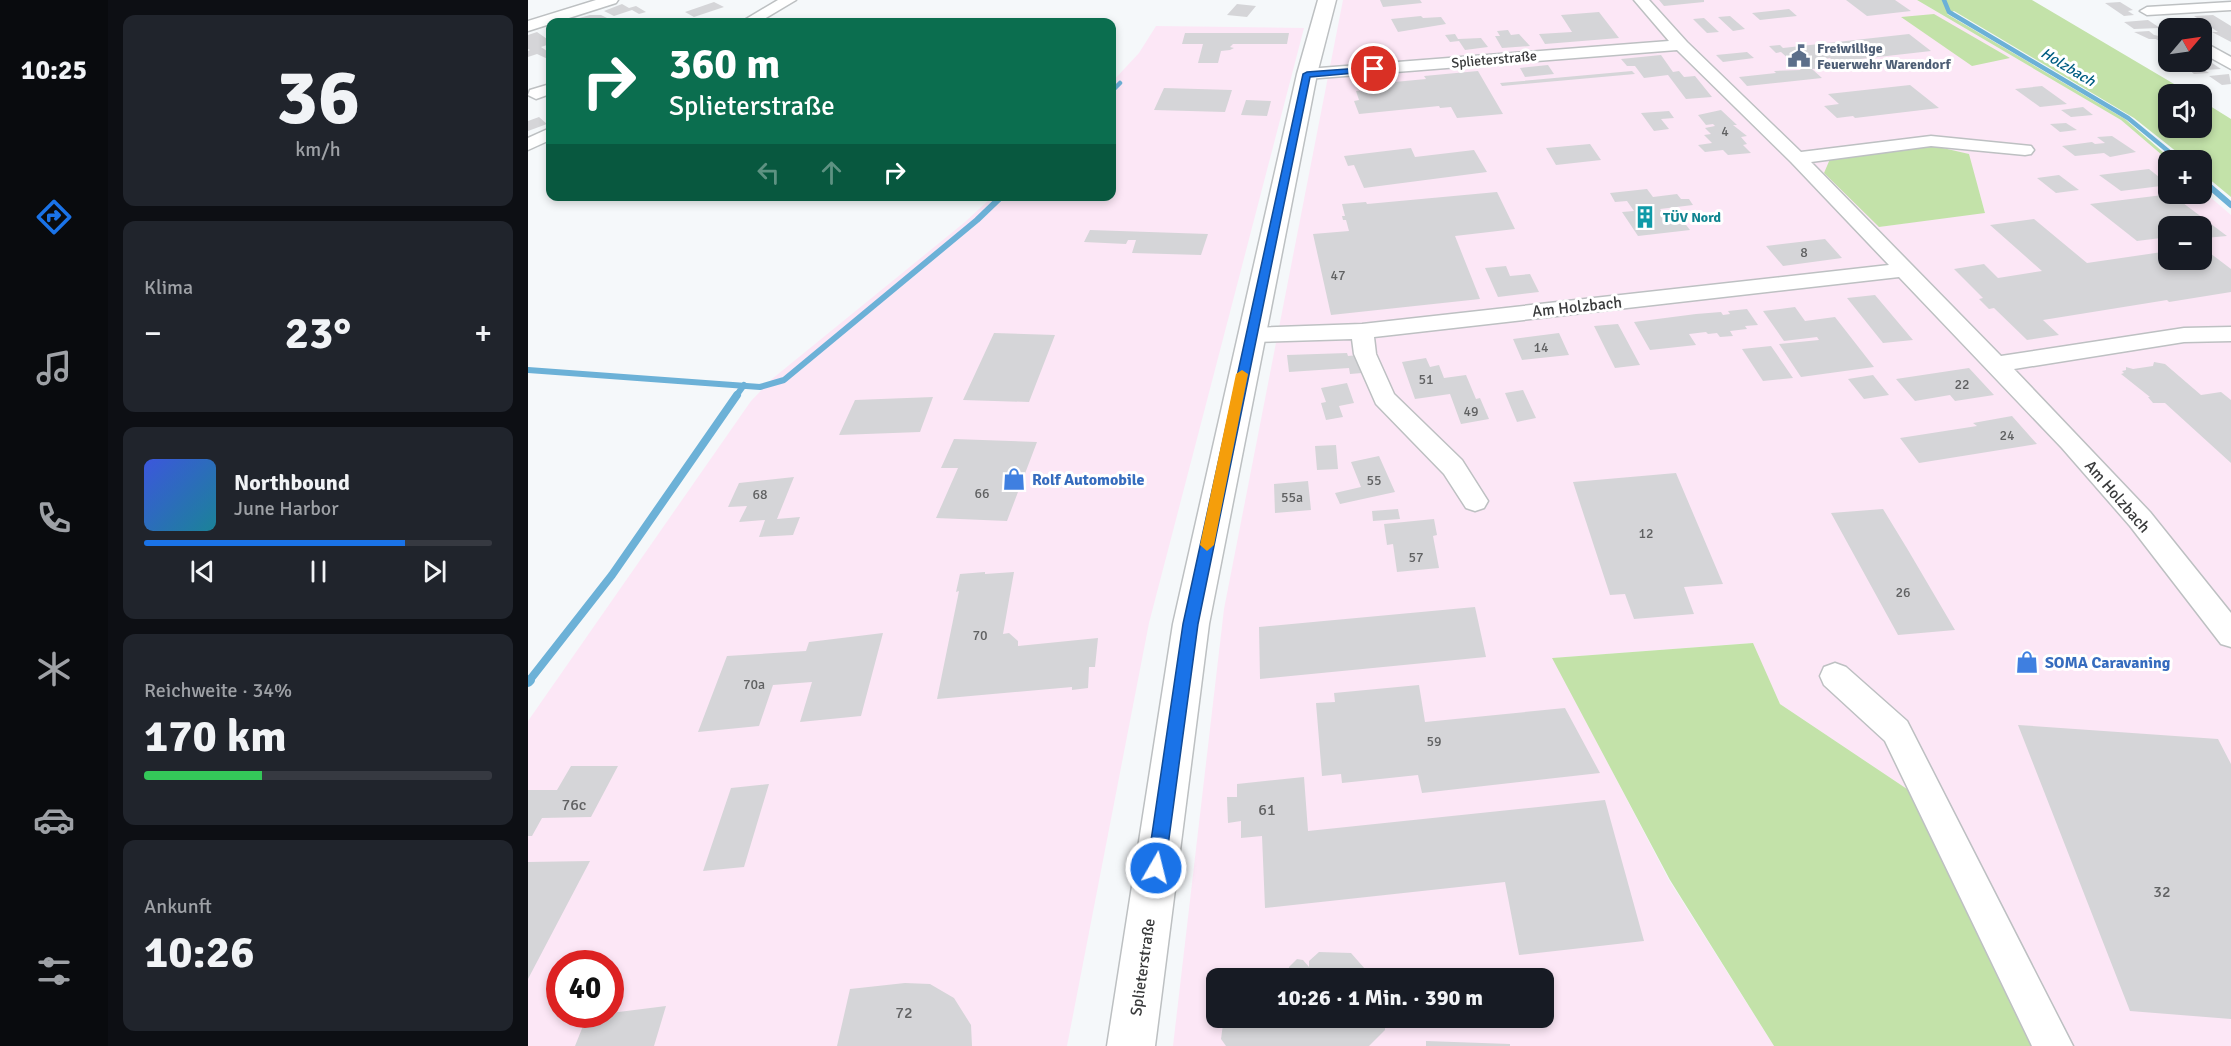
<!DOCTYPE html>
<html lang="de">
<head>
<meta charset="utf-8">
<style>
	:root { --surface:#171b24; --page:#20242c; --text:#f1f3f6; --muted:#9ea1a6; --line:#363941; --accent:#1a73e8 }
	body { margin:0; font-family:Signika,sans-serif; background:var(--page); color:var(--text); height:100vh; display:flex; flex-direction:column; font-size:22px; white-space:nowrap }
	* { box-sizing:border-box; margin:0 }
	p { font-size:20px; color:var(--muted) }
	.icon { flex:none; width:33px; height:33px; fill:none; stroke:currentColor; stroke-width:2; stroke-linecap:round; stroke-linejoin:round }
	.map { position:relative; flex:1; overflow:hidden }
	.sheet { display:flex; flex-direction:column; gap:15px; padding:15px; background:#0d0f14; width:420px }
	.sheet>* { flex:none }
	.hud { position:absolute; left:18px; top:18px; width:570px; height:183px; border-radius:12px; box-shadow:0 3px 9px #0003; background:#0b6e4f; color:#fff; overflow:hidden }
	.needle { width:39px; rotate:61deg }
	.controls { position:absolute; left:1630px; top:18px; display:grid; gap:12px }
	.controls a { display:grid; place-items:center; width:54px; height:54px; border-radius:12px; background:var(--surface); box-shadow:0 3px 9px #0003; font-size:30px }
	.speed { position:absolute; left:18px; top:950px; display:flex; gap:12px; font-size:30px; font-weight:700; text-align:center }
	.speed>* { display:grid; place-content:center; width:78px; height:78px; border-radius:50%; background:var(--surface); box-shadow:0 3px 9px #0003; line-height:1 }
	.speed .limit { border:9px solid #d22; background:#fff; color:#111 }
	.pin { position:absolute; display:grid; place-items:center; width:51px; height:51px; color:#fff; margin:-26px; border:3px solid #fff; border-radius:50%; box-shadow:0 2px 6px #0007 }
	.me { position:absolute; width:66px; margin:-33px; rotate:8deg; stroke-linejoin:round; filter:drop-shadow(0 0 4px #0008) }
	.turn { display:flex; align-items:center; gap:21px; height:126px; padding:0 24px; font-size:27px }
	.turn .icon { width:78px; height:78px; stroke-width:2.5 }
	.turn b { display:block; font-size:42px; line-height:51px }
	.lanes { display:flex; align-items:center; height:57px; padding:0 24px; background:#0003; justify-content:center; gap:30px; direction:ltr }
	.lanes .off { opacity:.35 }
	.big { font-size:45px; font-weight:700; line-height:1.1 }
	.sheet .tile { flex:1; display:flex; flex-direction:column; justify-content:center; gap:9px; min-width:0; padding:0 21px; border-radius:12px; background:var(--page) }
	.sheet .dial { align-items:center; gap:0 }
	.dial b { font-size:78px; line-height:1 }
	.song { display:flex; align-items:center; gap:18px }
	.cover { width:72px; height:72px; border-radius:9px; background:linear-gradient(135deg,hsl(230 70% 55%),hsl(190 70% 35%)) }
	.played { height:6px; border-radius:3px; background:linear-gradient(90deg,var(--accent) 75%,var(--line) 75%) }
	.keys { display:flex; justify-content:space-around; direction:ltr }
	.heat { display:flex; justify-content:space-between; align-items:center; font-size:33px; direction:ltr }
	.charge { height:9px; border-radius:4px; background:linear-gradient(90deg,#34c759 34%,var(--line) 0) }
	.trip { position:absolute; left:678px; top:968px; width:348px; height:60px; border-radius:12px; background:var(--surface); box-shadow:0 3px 9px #0003; font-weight:700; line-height:60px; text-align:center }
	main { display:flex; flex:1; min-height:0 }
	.menu { display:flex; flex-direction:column; width:108px; justify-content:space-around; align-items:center; background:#090b0e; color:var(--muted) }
	.menu .icon { width:42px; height:42px }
	.menu .current { color:var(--accent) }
	.menu b { font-size:27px; color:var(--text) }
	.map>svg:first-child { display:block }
	.industrial { fill:#fce7f6; fill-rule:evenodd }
	.green { fill:#c3e2a9 }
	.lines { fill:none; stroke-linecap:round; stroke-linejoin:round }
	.stream-far3 { stroke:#6cb1d7; stroke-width:4.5 }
	.stream-far2 { stroke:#6cb1d7; stroke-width:6 }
	.stream-far1 { stroke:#6cb1d7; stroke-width:8 }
	.stream { stroke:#6cb1d7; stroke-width:10 }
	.building { fill:#d5d5d8 }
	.minor-casing { stroke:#bdc0c2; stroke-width:3 }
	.tertiary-casing { stroke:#bdc0c2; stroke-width:3 }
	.minor { fill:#fff; fill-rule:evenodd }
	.tertiary { fill:#fff; fill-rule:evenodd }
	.route { fill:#1a73e8; stroke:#114b97; stroke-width:1.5 }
	.slow { fill:#f59e0b }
	.labels { text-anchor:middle; stroke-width:6; stroke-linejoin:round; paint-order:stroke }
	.far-service-label { font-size:14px; font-weight:bold; fill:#4e5e75; stroke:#fff; text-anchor:start }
	.far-street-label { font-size:14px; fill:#393a3b; stroke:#fff }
	.number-label { font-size:14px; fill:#606162 }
	.far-culture-label { font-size:14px; font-weight:bold; fill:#0d838f; stroke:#fff; text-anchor:start }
	.far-water-label { font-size:15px; font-style:italic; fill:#005e83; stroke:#fff }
	.street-label { font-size:16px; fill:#393a3b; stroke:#fff }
	.shop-label { font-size:16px; font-weight:bold; fill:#366cbe; stroke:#fff; text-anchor:start }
	.near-number-label { font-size:16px; fill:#606162 }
</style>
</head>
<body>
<main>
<nav class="menu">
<b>10:25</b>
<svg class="icon current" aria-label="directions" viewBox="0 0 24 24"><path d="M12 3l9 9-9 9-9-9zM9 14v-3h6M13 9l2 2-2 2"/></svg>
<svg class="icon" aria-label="music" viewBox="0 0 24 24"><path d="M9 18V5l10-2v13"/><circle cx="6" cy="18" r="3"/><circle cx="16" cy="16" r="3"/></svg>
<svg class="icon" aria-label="phone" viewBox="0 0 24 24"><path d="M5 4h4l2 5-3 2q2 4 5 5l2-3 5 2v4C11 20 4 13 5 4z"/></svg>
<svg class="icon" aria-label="climate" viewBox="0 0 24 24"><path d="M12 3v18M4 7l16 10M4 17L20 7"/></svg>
<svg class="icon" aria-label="car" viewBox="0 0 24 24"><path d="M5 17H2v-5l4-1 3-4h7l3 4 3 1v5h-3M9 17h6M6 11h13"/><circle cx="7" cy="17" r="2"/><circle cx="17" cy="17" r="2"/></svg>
<svg class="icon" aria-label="filters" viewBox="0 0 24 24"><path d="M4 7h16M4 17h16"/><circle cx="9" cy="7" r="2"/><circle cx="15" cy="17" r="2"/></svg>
</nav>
<section class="sheet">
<div class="tile dial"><b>36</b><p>km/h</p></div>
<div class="tile"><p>Klima</p>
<div class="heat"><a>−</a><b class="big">23°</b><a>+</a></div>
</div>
<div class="tile">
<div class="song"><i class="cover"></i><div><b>Northbound</b><p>June Harbor</p></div></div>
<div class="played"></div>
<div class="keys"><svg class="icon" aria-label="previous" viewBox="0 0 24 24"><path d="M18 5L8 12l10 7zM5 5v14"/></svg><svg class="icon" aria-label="pause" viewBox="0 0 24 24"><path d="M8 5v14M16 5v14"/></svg><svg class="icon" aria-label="next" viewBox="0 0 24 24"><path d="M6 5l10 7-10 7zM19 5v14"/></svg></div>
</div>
<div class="tile"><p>Reichweite · 34%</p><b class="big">170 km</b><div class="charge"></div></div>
<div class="tile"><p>Ankunft</p><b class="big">10:26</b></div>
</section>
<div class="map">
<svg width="1703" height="1046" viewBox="0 0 1703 1046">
	<rect width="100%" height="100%" fill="#f5f8fa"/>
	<path class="industrial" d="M815,0H1389L1593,120L1641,161V194H1674V190L1703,215V1046H1504L1382,791L1252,704L1224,643L1025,658L1141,880L1246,1046H645L696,609ZM1402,145L1440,154L1457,212L1351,227ZM1641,226H1674V260H1641ZM688,978H1016V1017H688Z
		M628,26L776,28L621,623L539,1046H0V721L223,401L244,379L437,222L464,197L584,196V82L611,53ZM32,963H82V1014H32Z"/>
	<path class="green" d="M1389,0H1504L1663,94H1641V128H1674V101L1703,119V197L1674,173V160H1659L1606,118L1426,11L1419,14L1597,119L1644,160L1641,161L1593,120Z
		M1406,14L1482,58L1444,66L1373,17Z
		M1402,145L1441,154L1457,213L1351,227L1296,173L1302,159Z
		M1225,643L1252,704L1382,791L1504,1046H1246L1142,880L1024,658Z"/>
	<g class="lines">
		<path class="stream-far3" d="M1416,0L1421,12L1600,118L1651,160
			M584,91L592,83"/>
		<path class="stream-far2" d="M1674,180L1703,205
			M0,370L232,387L256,380L449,220L474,196
			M208,396L216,385"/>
		<path class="stream-far1" d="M1,681L84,575L209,395"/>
		<path class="stream" d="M0,682L2,680"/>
	</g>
	<path class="building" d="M852,0H892L894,3L855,7Z
		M1131,0H1176V2L1136,6Z
		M1318,0H1367L1383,11L1339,16Z
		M186,2L196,7L166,17L157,12Z
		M1592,2L1605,10L1600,11L1606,15L1596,16L1577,3Z
		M94,4L101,8L108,6L118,12L111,14L104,10L86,16L76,11Z
		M709,4L728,6L719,17L699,15Z
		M1261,9L1269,16L1232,20L1224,13Z
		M1071,12L1091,38L1017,44L1011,34L1044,32L1033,15Z
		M62,15H73L81,19L74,22L70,19L59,22L44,20Z
		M1685,15L1703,26V42L1684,32H1690L1666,16Z
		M893,16L895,18L913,17L918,24L870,32L863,19Z
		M1202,16L1217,29L1205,31L1190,17Z
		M1176,18L1191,32L1179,33L1165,19Z
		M1620,20L1632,28L1606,29L1596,22Z
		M980,30L983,35L991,34L1002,46L974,48L967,36H972L969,31Z
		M1621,31L1626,35L1641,38V48L1628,39H1621L1606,32Z
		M9,32L22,41V44L13,47L19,51L22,50V60L9,54L0,57V51L2,50L0,49V35Z
		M657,33H761L759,44H705L702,47L706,48L702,50L693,51L690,63H670L675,44H654Z
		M927,34L930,39L953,38L960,47L937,50L931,41L922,42L917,35Z
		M1381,34L1403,51L1306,62L1302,58L1289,60L1299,68L1284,69L1294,78L1219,86L1211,77L1248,73L1246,71L1273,70L1253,52L1248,53L1241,46L1252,45L1255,48Z
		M1219,52L1226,58L1195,62L1188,55Z
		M1133,55L1145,72L1151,71L1156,77L1167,76L1184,97L1158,99L1140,75L1116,78L1107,66H1099L1093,59Z
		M1674,56L1684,63L1693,69L1676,70L1681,73L1666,74L1652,62H1674Z
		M1020,65L1026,74L997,77L992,68Z
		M950,71L975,114L929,118L923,107L912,108L911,106L831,114L826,101L831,100L828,91L858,88L856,83L898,79L896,76Z
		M1104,71L1107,74L974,86L972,83Z
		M1701,74L1703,84L1694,85L1681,76Z
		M1382,85L1411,108L1327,118L1325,116L1309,118L1296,106L1311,104L1300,94Z
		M1514,86L1539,104L1512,107L1487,89Z
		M636,88L704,90L697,112L626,110Z
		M718,100L743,101L739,116L713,115Z
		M1555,107L1565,115L1543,117L1533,110Z
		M1193,110L1209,125H1205L1219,136L1213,137L1219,144L1215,145L1223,153L1200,155L1195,150L1177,152L1170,145L1184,143L1176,135L1183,134L1177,128L1187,126L1185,124L1178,125L1170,115Z
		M1141,111L1146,118L1133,119L1141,129L1126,131L1113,113Z
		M11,117L19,124L0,131V121Z
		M1538,123L1549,130L1532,132L1522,124Z
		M1584,136L1608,152L1582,157L1576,153L1547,156L1534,146L1564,142L1567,144L1577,143L1569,137Z
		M1062,144L1073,160L1028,165L1018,148Z
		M883,148L887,157L946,150L959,172L836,188L826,165L820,166L816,156Z
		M1621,169L1641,185L1593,191L1571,175Z
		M1531,175L1551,190L1528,193L1509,178Z
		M1119,189L1125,197L1149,194L1153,199H1161L1165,205L1132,209L1142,222L1155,221L1162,230L1110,236L1094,212L1106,211L1099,201L1087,202L1082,193Z
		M969,192L987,229L927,236L952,299L803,315L785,234L821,231L818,220H815L814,216H817L814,204L838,202L839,204Z
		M1643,194L1699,236L1677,238L1674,236V226H1641V237L1609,241L1562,204Z
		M1506,219L1559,263L1641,251V260H1674V247L1703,269V292L1641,302L1639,300L1515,320L1531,335L1499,340L1466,308L1461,309L1451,299L1455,298L1426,269L1456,264L1470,278L1514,271L1462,225Z
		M562,230L680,234L673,255L604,253L608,240H600L598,244L556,242Z
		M1297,239L1314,258L1255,266L1238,246Z
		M978,266L982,276L1002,274L1011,292L970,297L957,268Z
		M1347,295L1385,340L1355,343L1319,298Z
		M1267,307L1277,321L1307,317L1346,367L1273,377L1251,344L1291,340L1289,337L1256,341L1235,311Z
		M1219,309L1230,325L1217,326L1219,329L1202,331L1205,336L1192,337L1189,333L1180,334L1178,332L1161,334L1168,345L1122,350L1106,322L1168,314L1193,312L1195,315L1202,314L1200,311Z
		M1090,324L1112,365L1087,368L1066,326Z
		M466,333L527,335L501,402L435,400Z
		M1031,333L1041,355L994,360L985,339Z
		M1243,346L1265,378L1235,381L1214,349Z
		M819,353L820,356L830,355L834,373L822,374L821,368L761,372L759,355Z
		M898,358L902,367L911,365L916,378L938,375L948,399L952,398L961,419L933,424L922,394L887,399L874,362Z
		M1626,362L1637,364L1673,395L1693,392L1703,400V463L1637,403H1625L1620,397H1622L1593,374L1596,373L1594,371L1598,370V367L1605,369L1625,366Z
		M1441,368L1466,395L1427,401L1422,395L1387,401L1368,379Z
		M1345,375L1361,395L1336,399L1320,379Z
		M819,383L826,403L811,406L815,417L798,420L793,403L798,402L793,388Z
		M995,390L1008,418L989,422L977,393Z
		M405,397L392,432L311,435L327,400Z
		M1484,416L1509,444L1391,463L1372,438L1449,426L1445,423Z
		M426,439L509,442L479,521L408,518L430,468H413Z
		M808,445L810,469L789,470L787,446Z
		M851,456L867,492L812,504L807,493L833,487L823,462Z
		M1148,473L1195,584L1156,587L1166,614L1106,619L1097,594L1082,595L1045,482Z
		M266,477L249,519L272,517L265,535L231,537L237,520L211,522L219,506L200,507L211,483Z
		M780,481L783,510L747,513L746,484Z
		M870,509L872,519L845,521L844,511Z
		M1355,509L1380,550L1427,630L1370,635L1303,513Z
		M906,519L909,535L905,536L911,568L869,572L865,544L859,545L856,524Z
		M457,572V574L486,572L475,634L481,633L490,641V646L570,638L567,667H561L560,688L544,690V687L409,699L431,591L428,592L432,574Z
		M947,607L958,657L732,679L731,627Z
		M355,633L333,716L272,722L284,682L245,685L231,726L170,732L199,656L278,651L281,642Z
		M891,685L897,722L1037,708L1072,773L894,793L890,775L814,783L813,774L794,776L788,703L807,702L806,693Z
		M1490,725L1690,739L1703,764V1019L1602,1011Z
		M43,766H90L63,817L14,818L4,836H0V790H29Z
		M776,777L780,831L1077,800L1116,941L991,955L977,882L737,908L734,836L713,838V821L700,823L699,797H709V784Z
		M241,784L216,867L175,871L203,788Z
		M62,861L0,979V862Z
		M791,952L823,953L845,978H763L760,974L761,967L769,959L775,960L781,967V961Z
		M377,983L402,984L426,998L443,1025L444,1046H309L322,989Z
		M138,1006L126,1046H47L59,1016Z
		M696,1017H857V1030L841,1046H698L693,1039Z
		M898,1041L982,1044V1046H898Z"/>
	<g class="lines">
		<g class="minor-casing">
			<path id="minor" d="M68,0H90L88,3L0,31V21Z
				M250,0H268L231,22H213Z
				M1106,0H1121L1159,42L1273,152L1403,136L1503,146L1506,150L1503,154L1497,155L1403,146L1283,162L1473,356L1656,328L1703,327V341L1656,342L1486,369L1622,512L1703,613V647L1693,644L1602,526L1534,448L1371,277L846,337L848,354L866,394L934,460L960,501L956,508L947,511L938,508L916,474L848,404L826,354L824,339L723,342L715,340L712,335L715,330L723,328L834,324L1361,265L1263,162L1149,50L779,79L771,74L779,69L1141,41Z
				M1703,2V10L1619,15L1612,11L1619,7Z
				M1674,41L1703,57V69L1674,53Z
				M22,84V94L8,99L0,95L2,90Z
				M22,128V140L0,150V138Z
				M1307,663L1318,667L1379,721L1545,1046H1504L1357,741L1296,685L1292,676L1296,667Z"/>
		</g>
		<g class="tertiary-casing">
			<path id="tertiary" d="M790,0H808L789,74L681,624L627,1046H579L645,624L769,74Z"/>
		</g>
		<use href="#minor" class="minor"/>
		<use href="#tertiary" class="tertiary"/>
	</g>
	<path class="route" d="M846,67L850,69L849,71L782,77L670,624L637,868L634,874L628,876L622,874L619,868L655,624L775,74L779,72Z"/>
	<path class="slow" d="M714,370L720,374L686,545L679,551L672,545L708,374Z"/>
	<defs>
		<g id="civic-bare" transform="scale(1.8)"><path d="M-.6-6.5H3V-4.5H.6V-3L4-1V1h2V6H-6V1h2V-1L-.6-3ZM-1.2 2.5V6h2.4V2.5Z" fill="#5c6f8a" stroke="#fff" stroke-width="2.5" paint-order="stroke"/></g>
		<g id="building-bare" transform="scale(1.8)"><path d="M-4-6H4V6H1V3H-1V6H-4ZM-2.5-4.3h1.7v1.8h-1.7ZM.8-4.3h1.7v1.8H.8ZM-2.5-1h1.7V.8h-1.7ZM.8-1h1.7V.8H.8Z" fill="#0f9aa8" stroke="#fff" stroke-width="2.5" paint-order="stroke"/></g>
		<g id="shop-bare" transform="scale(1.8)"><path d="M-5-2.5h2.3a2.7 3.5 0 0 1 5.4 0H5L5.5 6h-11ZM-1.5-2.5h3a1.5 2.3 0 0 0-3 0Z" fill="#3f7fe0" stroke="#fff" stroke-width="2.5" paint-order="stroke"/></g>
	</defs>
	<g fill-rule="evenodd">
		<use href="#civic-bare" x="1271" y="56"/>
		<use href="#building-bare" x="1117" y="217"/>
		<use href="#shop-bare" x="486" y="479"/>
		<use href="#shop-bare" x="1499" y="662"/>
	</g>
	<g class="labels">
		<g class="far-service-label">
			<text x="1289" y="53">Freiwillige<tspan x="1289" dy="16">Feuerwehr Warendorf</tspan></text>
		</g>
		<g class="far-street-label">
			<text transform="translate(966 59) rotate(-5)" y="5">Splieterstraße</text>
		</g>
		<g class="number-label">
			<text x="1197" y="136">4</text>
			<text x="1276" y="257">8</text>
			<text x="810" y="280">47</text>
			<text x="1013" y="352">14</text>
			<text x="898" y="384">51</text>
			<text x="1434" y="389">22</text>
			<text x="943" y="416">49</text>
			<text x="1479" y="440">24</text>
			<text x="846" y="485">55</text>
			<text x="454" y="498">66</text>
			<text x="232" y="499">68</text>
			<text x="764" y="502">55a</text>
			<text x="1118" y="538">12</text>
			<text x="888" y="562">57</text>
			<text x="1375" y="597">26</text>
			<text x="452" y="640">70</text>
			<text x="226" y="689">70a</text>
			<text x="906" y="746">59</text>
		</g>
		<g class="far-culture-label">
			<text x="1135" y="222">TÜV Nord</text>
		</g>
		<g class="far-water-label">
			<text transform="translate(1540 67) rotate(31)" y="5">Holzbach</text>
		</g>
		<g class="street-label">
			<text transform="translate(1049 306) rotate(-6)" y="6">Am Holzbach</text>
			<text transform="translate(1590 496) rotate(49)" y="6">Am Holzbach</text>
			<text transform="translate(614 967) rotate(-82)" y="6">Splieterstraße</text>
		</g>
		<g class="shop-label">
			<text x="504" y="485">Rolf Automobile</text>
			<text x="1517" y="668">SOMA Caravaning</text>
		</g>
		<g class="near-number-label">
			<text x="46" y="810">76c</text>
			<text x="739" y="815">61</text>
			<text x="1634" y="897">32</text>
			<text x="376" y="1018">72</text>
		</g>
	</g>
</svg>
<div class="controls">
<a><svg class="needle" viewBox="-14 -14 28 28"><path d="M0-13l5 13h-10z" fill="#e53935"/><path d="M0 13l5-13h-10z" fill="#9ea1a6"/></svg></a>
<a><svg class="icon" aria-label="sound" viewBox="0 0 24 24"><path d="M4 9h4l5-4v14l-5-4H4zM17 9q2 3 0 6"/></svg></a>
<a>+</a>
<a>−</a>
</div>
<div class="speed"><div class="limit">40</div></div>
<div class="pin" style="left:846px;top:69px;background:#d93025"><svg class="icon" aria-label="arrive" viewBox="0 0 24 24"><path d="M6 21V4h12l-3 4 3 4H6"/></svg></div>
<svg class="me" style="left:628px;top:868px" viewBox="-20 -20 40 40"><circle r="17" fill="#1a73e8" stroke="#fff" stroke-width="3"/><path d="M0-11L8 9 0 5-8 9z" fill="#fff"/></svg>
<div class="trip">10:26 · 1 Min. · 390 m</div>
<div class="hud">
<div class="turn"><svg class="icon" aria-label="right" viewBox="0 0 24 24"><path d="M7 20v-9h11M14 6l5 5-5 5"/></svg><div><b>360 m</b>Splieterstraße</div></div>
<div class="lanes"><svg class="icon off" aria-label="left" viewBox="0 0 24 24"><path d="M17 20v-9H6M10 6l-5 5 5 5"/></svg><svg class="icon off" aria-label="ahead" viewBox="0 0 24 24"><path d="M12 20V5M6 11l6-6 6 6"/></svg><svg class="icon" aria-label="right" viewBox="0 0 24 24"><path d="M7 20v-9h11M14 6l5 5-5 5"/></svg></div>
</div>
</div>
</main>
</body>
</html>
